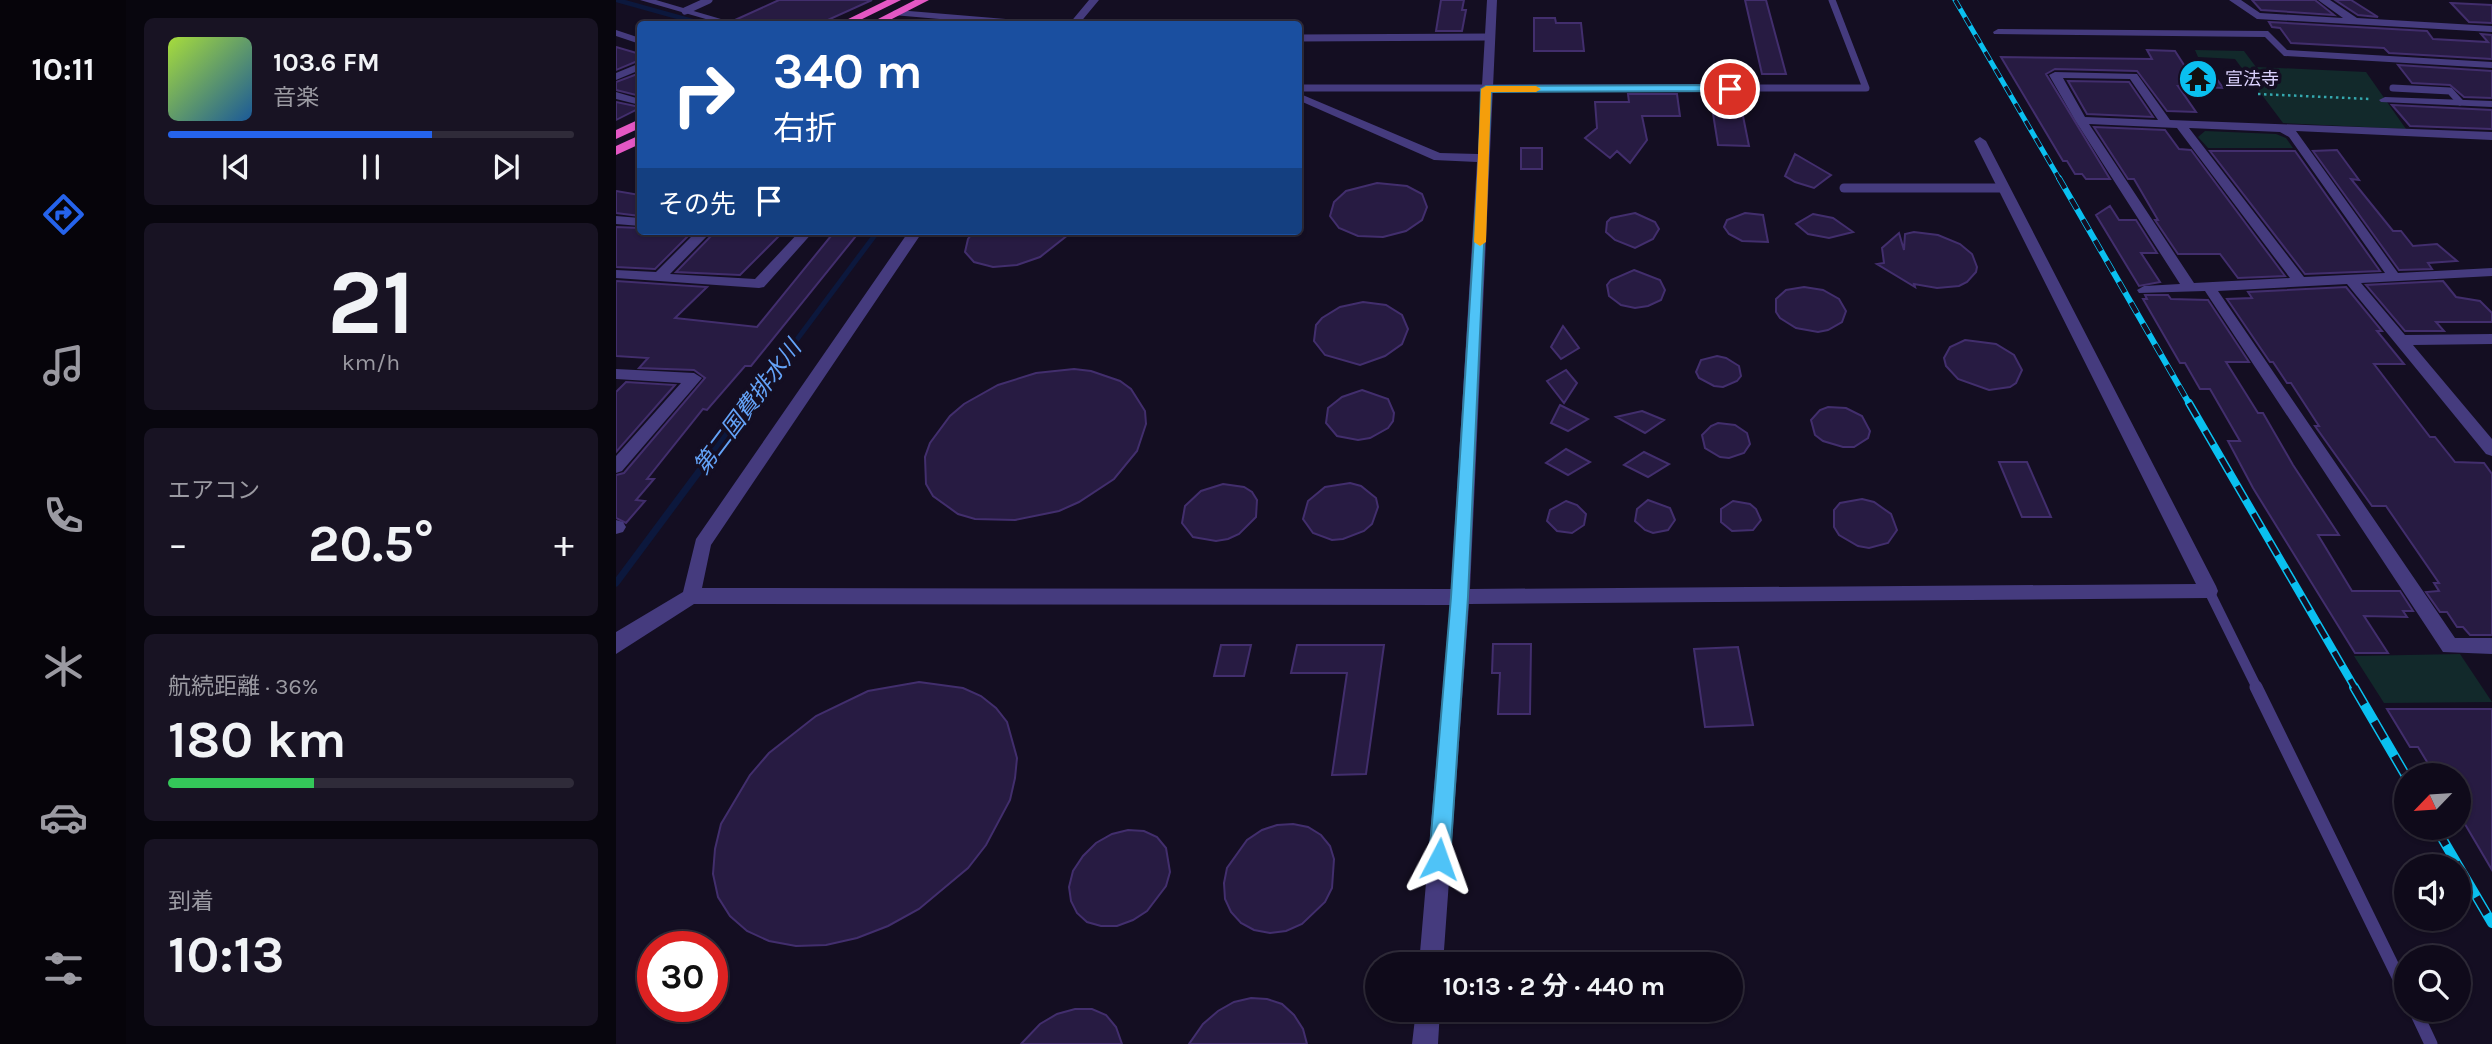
<!DOCTYPE html>
<html lang="ja">
<head>
<meta charset="utf-8">
<style>
	:root { --surface:#0f0a1a; --page:#181323; --text:#f1f3f6; --muted:#9b9aa2; --line:#2f2b39; --accent:#2563eb }
	body { margin:0; font-family:Karla,"Noto Sans JP",sans-serif; background:var(--page); color:var(--text); height:100vh; display:flex; flex-direction:column; font-size:26px; white-space:nowrap }
	* { box-sizing:border-box; margin:0 }
	p { font-size:23px; color:var(--muted) }
	.icon { flex:none; width:38px; height:38px; fill:none; stroke:currentColor; stroke-width:2; stroke-linecap:round; stroke-linejoin:round }
	.map { position:relative; flex:1; overflow:hidden }
	.details { display:flex; flex-direction:column; gap:18px; padding:18px; background:#08060e; width:490px }
	.details>* { flex:none }
	.guide { position:absolute; left:21px; top:21px; width:665px; height:214px; border-radius:7px; box-shadow:0 2px 5px #0004,0 0 0 2px var(--line); background:#1a4fa0; color:#fff; overflow:hidden }
	.needle { width:46px; rotate:245deg }
	.buttons { position:absolute; left:1778px; top:763px; display:grid; gap:14px }
	.buttons a { display:grid; place-items:center; width:77px; height:77px; border-radius:50%; background:var(--surface); box-shadow:0 2px 5px #0004,0 0 0 2px var(--line); font-size:35px }
	.speed { position:absolute; left:21px; top:931px; display:flex; gap:14px; font-size:35px; font-weight:700; text-align:center }
	.speed>* { display:grid; place-content:center; width:91px; height:91px; border-radius:50%; background:var(--surface); box-shadow:0 2px 5px #0004,0 0 0 2px var(--line); line-height:1 }
	.speed .limit { border:10px solid #d22; background:#fff; color:#111 }
	.pin { position:absolute; display:grid; place-items:center; width:60px; height:60px; color:#fff; margin:-30px; border:4px solid #fff; border-radius:50%; box-shadow:0 2px 7px #0007 }
	.me { position:absolute; width:77px; margin:-38px; rotate:4deg; stroke-linejoin:round; filter:drop-shadow(0 0 5px #0008) }
	.turn { display:flex; align-items:center; gap:24px; height:147px; padding:0 21px; font-size:32px }
	.turn .icon { width:91px; height:91px; stroke-width:2.5 }
	.turn b { display:block; font-size:49px; line-height:60px }
	.then { display:flex; align-items:center; height:66px; padding:0 21px; background:#0003; gap:14px; font-size:26px }
	.big { font-size:52px; font-weight:700; line-height:1.1 }
	.details .tile { flex:1; display:flex; flex-direction:column; justify-content:center; gap:10px; min-width:0; padding:0 24px; border-radius:10px; background:var(--page) }
	.details .dial { align-items:center; gap:0 }
	.dial b { font-size:91px; line-height:1 }
	.song { display:flex; align-items:center; gap:21px }
	.cover { width:84px; height:84px; border-radius:10px; background:linear-gradient(135deg,hsl(80 70% 55%),hsl(210 70% 35%)) }
	.played { height:7px; border-radius:4px; background:linear-gradient(90deg,var(--accent) 65%,var(--line) 65%) }
	.keys { display:flex; justify-content:space-around; direction:ltr }
	.heat { display:flex; justify-content:space-between; align-items:center; font-size:38px; direction:ltr }
	.charge { height:10px; border-radius:5px; background:linear-gradient(90deg,#34c759 36%,var(--line) 0) }
	.trip { position:absolute; left:749px; top:952px; width:378px; height:70px; border-radius:35px; background:var(--surface); box-shadow:0 2px 5px #0004,0 0 0 2px var(--line); font-weight:700; line-height:70px; text-align:center }
	main { display:flex; flex:1; min-height:0 }
	.tabs { display:flex; flex-direction:column; width:126px; justify-content:space-around; align-items:center; background:#06040a; color:var(--muted) }
	.tabs .icon { width:49px; height:49px }
	.tabs .active { color:var(--accent) }
	.tabs b { font-size:32px; color:var(--text) }
	.map>svg:first-child { display:block }
	.green { fill:#12292b }
	.lines { fill:none; stroke-linecap:round; stroke-linejoin:round }
	.stream-far2 { stroke:#0c183d; stroke-width:4.5 }
	.stream-far1 { stroke:#0c183d; stroke-width:5 }
	.stream { stroke:#0c183d; stroke-width:7 }
	.building { fill:#271b42; stroke:#422e6d; stroke-width:2 }
	.path { stroke:#34a8ae; stroke-width:2.5; stroke-dasharray:2.5 3.5; stroke-linecap:butt }
	.service-far3 { stroke:#453b7e; stroke-width:7 }
	.service-far2 { stroke:#453b7e; stroke-width:9 }
	.service-far1 { stroke:#453b7e; stroke-width:10 }
	.service { stroke:#453b7e; stroke-width:13 }
	.minor { fill:#453b7e; fill-rule:evenodd }
	.trunk { fill:#e457c4; fill-rule:evenodd }
	.rail-far3-casing { stroke:#0ac0f0; stroke-width:5 }
	.rail-far2-casing { stroke:#0ac0f0; stroke-width:6 }
	.rail-far1-casing { stroke:#0ac0f0; stroke-width:8 }
	.rail-casing { stroke:#0ac0f0; stroke-width:10 }
	.rail-far3 { stroke:#140e22; stroke-width:3.5; stroke-dasharray:10; stroke-linecap:butt }
	.rail-far2 { stroke:#140e22; stroke-width:4.5; stroke-dasharray:12; stroke-linecap:butt }
	.rail-far1 { stroke:#140e22; stroke-width:5; stroke-dasharray:16; stroke-linecap:butt }
	.rail { stroke:#140e22; stroke-width:7; stroke-dasharray:20; stroke-linecap:butt }
	.route { fill:#4fc3f7; stroke:#337fa1; stroke-width:2 }
	.slow { fill:#f59e0b }
	.labels { text-anchor:middle; stroke-width:7; stroke-linejoin:round; paint-order:stroke }
	.far-poi-label { font-size:18px; fill:#dbd1fd; stroke:#140e22; text-anchor:start }
	.water-label { font-size:23px; font-style:italic; fill:#64a3f8; stroke:#140e22 }
</style>
</head>
<body>
<main>
<nav class="tabs">
<b>10:11</b>
<svg class="icon active" aria-label="directions" viewBox="0 0 24 24"><path d="M12 3l9 9-9 9-9-9zM9 14v-3h6M13 9l2 2-2 2"/></svg>
<svg class="icon" aria-label="music" viewBox="0 0 24 24"><path d="M9 18V5l10-2v13"/><circle cx="6" cy="18" r="3"/><circle cx="16" cy="16" r="3"/></svg>
<svg class="icon" aria-label="phone" viewBox="0 0 24 24"><path d="M5 4h4l2 5-3 2q2 4 5 5l2-3 5 2v4C11 20 4 13 5 4z"/></svg>
<svg class="icon" aria-label="climate" viewBox="0 0 24 24"><path d="M12 3v18M4 7l16 10M4 17L20 7"/></svg>
<svg class="icon" aria-label="car" viewBox="0 0 24 24"><path d="M5 17H2v-5l4-1 3-4h7l3 4 3 1v5h-3M9 17h6M6 11h13"/><circle cx="7" cy="17" r="2"/><circle cx="17" cy="17" r="2"/></svg>
<svg class="icon" aria-label="filters" viewBox="0 0 24 24"><path d="M4 7h16M4 17h16"/><circle cx="9" cy="7" r="2"/><circle cx="15" cy="17" r="2"/></svg>
</nav>
<section class="details">
<div class="tile">
<div class="song"><i class="cover"></i><div><b>103.6 FM</b><p>音楽</p></div></div>
<div class="played"></div>
<div class="keys"><svg class="icon" aria-label="previous" viewBox="0 0 24 24"><path d="M18 5L8 12l10 7zM5 5v14"/></svg><svg class="icon" aria-label="pause" viewBox="0 0 24 24"><path d="M8 5v14M16 5v14"/></svg><svg class="icon" aria-label="next" viewBox="0 0 24 24"><path d="M6 5l10 7-10 7zM19 5v14"/></svg></div>
</div>
<div class="tile dial"><b>21</b><p>km/h</p></div>
<div class="tile"><p>エアコン</p>
<div class="heat"><a>−</a><b class="big">20.5°</b><a>+</a></div>
</div>
<div class="tile"><p>航続距離 · 36%</p><b class="big">180 km</b><div class="charge"></div></div>
<div class="tile"><p>到着</p><b class="big">10:13</b></div>
</section>
<div class="map">
<svg width="1876" height="1044" viewBox="0 0 1876 1044">
	<rect width="100%" height="100%" fill="#140e22"/>
	<path class="green" d="M1579,50L1628,51L1640,67L1750,72L1790,129L1667,123L1619,59L1582,57Z
		M1589,131L1660,134L1670,138L1677,148H1592L1582,137Z
		M1844,654L1876,702L1768,703L1738,656Z"/>
	<g class="lines">
		<path class="stream-far2" d="M1,0L87,24"/>
		<path class="stream-far1" d="M132,405L262,231"/>
		<path class="stream" d="M0,583L134,403"/>
	</g>
	<path class="building" d="M163,0H256L203,24H125L119,20Z
		M825,0H848L846,10H850L846,31H820Z
		M1129,0H1150L1170,74H1146Z
		M1636,0H1699L1718,15L1645,10Z
		M1719,0H1735L1762,17L1742,15Z
		M1835,3L1876,5V23L1853,22Z
		M918,18H939L940,23H965L968,51H918Z
		M1653,22L1811,31L1817,39L1872,42L1865,34L1876,35V59L1773,53L1768,48L1675,43L1664,28L1656,27Z
		M0,47L24,54V60L0,70Z
		M1531,50L1559,51L1570,68H1593L1607,88L1562,86L1580,112L1551,111L1521,71L1439,69L1430,74L1494,179H1470L1466,174H1459L1451,161H1447L1385,57L1536,59Z
		M1782,65L1876,71V98L1848,97L1834,85L1796,83Z
		M24,73V96L0,90V82Z
		M1452,81L1513,82L1537,117L1471,114Z
		M1012,94H1061L1064,116H1026L1031,140L1014,163L1001,151L994,158L969,138L981,128L979,102H1013Z
		M1095,101H1124L1133,146L1102,145Z
		M0,102L24,107V108L0,120Z
		M1776,105L1876,110V129L1794,126Z
		M1478,127L1549,130L1563,149L1575,150L1669,276L1622,278L1604,254H1562L1539,220H1542L1518,179H1512Z
		M905,148H926V169H905Z
		M1721,150L1743,180L1735,179L1777,231H1785L1797,246L1821,244L1841,261L1812,263L1816,269L1783,270L1697,151Z
		M1594,151H1679L1764,271L1689,274Z
		M1179,154L1215,175L1198,188L1179,182L1169,176Z
		M761,183L791,186L806,194L811,207L806,220L790,231L767,237L742,236L723,228L714,216L718,202L730,191Z
		M0,191L24,195V216L0,213Z
		M1494,206L1503,220H1520L1541,253H1525L1544,282L1523,286L1480,215Z
		M1019,213L1039,222L1043,229L1037,239L1019,248L999,240L990,232L991,222L995,218Z
		M1129,213L1147,215L1152,242L1126,241L1113,234L1108,227L1111,220Z
		M1197,214L1217,218L1237,232L1213,238L1192,234L1180,224Z
		M0,227L24,228V231L74,234L39,269L0,267Z
		M219,231H244L135,366H129L91,410L87,409L31,479H38L20,500L29,501L10,523L0,518V475L8,473L89,378L78,370L23,368L32,358L0,356V281L91,287L59,318L141,327Z
		M358,231H457L424,257L401,265L377,267L358,262L349,252L352,239Z
		M141,232L166,233L124,275L60,272L96,235L137,236Z
		M1283,233L1288,250L1289,234L1298,232L1322,235L1344,244L1356,254L1361,267L1360,272L1351,282L1343,286L1321,288L1298,284L1299,287L1261,264L1268,263L1266,248Z
		M1018,270L1044,280L1049,290L1045,300L1032,306L1019,308L1005,305L993,296L991,285L995,280Z
		M1827,281L1840,297L1864,301L1876,313V322H1820L1828,331H1789L1750,285Z
		M1188,287L1207,290L1223,299L1230,311L1226,322L1212,330L1202,332L1180,328L1164,318L1160,312V299L1170,290Z
		M1730,287L1766,331H1761L1788,364H1758L1814,437H1819L1839,462L1868,463L1876,474V635H1854L1847,627H1841L1831,612H1824L1810,592L1823,591L1818,583H1823L1770,506H1756L1699,426H1703L1675,383H1671L1657,362H1654L1611,299L1636,298L1632,292Z
		M1529,295H1552L1555,299L1592,300L1633,362H1610L1642,413H1647L1677,465L1723,535H1702L1736,591H1784L1797,611H1787L1791,617L1748,616L1772,653H1739L1637,488L1612,441H1624L1594,389H1584L1569,363H1564L1527,299H1531Z
		M747,302L770,305L786,315L792,329L786,344L769,356L744,365L709,355L698,341L700,325L706,318L724,307Z
		M947,326L963,348L945,359L935,347Z
		M1349,340L1380,344L1398,355L1406,370L1400,383L1394,387L1373,390L1342,379L1330,366L1328,358L1334,347Z
		M1101,356L1110,358L1123,366L1125,376L1121,381L1107,387L1098,386L1083,378L1080,372L1085,360Z
		M458,369L475,371L504,381L515,389L529,411L530,424L521,451L498,479L463,502L443,511L399,520L359,519L342,514L317,496L310,484L309,457L314,443L334,416L348,404L382,385L420,373Z
		M950,370L961,383L948,403L931,381Z
		M10,382L59,385L0,452V392Z
		M746,390L772,399L778,413L777,421L772,428L754,438L742,440L721,436L710,423L712,408L726,397Z
		M944,405L972,419L952,431L935,423Z
		M1212,407L1230,408L1246,416L1254,431L1252,438L1238,447H1227L1207,441L1199,435L1195,420L1204,410Z
		M1026,411L1048,420L1029,433L1000,417Z
		M1102,423L1119,425L1131,433L1134,444L1128,453L1113,458L1104,457L1089,448L1086,435L1095,426Z
		M950,449L974,462L952,475L930,463Z
		M1028,452L1053,464L1032,477L1008,465Z
		M1383,462H1411L1435,517H1406Z
		M734,483L745,486L760,498L762,507L756,524L748,531L727,539L716,540L697,533L687,519L692,501L709,487Z
		M607,484L628,487L636,492L641,500L640,517L623,534L612,539L600,541L577,537L566,523L569,506L585,491Z
		M1246,499L1258,502L1275,514L1281,530L1272,543L1253,548L1242,546L1223,535L1218,527V510L1224,503Z
		M1032,500L1054,508L1059,520L1052,530L1037,533L1029,530L1019,521L1021,509Z
		M950,501L961,505L970,514L968,525L956,533L941,531L931,521L934,510Z
		M1117,501L1134,504L1140,509L1145,520L1137,530L1116,531L1105,522V509Z
		M877,644H915L914,714H882L884,673H876Z
		M605,645H635L628,676H598Z
		M681,645H768L750,774L716,775L731,673H675Z
		M1122,647L1137,725L1089,727L1078,649Z
		M303,682L347,688L365,696L380,708L391,722L401,758L399,778L394,800L370,845L352,868L303,909L272,926L241,938L210,945L180,946L153,941L131,931L114,916L102,897L97,874L99,849L105,824L134,775L153,753L200,716L252,691Z
		M1771,709H1876V870L1843,814V775H1819L1802,747H1794Z
		M677,824L692,827L705,835L714,846L718,859L716,888L709,902L686,924L670,931L654,933L638,930L625,923L615,912L609,899L608,883L611,868L631,840L646,830L661,825Z
		M512,830L528,831L541,837L550,848L554,872L550,886L531,911L517,920L501,926H485L471,922L461,913L455,901L453,887L457,871L467,856L480,843L496,834Z
		M635,998L651,999L666,1004L678,1015L687,1029L691,1044H573L587,1024L602,1011L618,1002Z
		M459,1009H476L490,1015L500,1027L506,1044H405L424,1024L441,1014Z"/>
	<g class="lines">
		<path class="path" d="M1642,94L1754,99"/>
		<path class="service-far3" d="M69,11L93,0
			M682,38L874,37
			M682,88H1250L1216,0
			M1777,88L1834,91L1844,102"/>
		<path class="service-far2" d="M1228,188H1388"/>
		<path class="service-far1" d="M1593,591L1641,688"/>
		<path class="service" d="M1640,687L1790,993
			M1799,1010L1815,1044"/>
		<path class="minor" d="M24,0H40L122,24H107Z
			M473,0H483L463,24H453Z
			M871,0H881L854,589L1580,584L1358,141L1364,137L1370,141L1600,586L1602,591L1600,596L1593,598L853,604L827,964H803L834,605L78,604L0,654V632L67,592L80,539L293,231H307L95,545L86,588L835,589L861,162L818,160L682,100V93L824,153L862,154Z
			M1613,0H1625L1644,13L1727,18L1702,0H1714L1741,18L1876,26V32L1641,19Z
			M281,10L413,21L418,24H382L277,15V11Z
			M1382,29L1652,31L1671,50L1876,62V68L1668,56L1649,37L1378,34L1377,32Z
			M0,30L24,38V44L0,36Z
			M24,63V70L0,80V73Z
			M1439,72L1521,74L1554,120L1876,132V140L1680,131L1782,273L1876,268V276L1745,283L1789,335L1876,334V344L1797,345L1876,439V456L1870,454L1731,284L1602,291L1839,638H1876V654L1827,652L1589,291L1523,293L1521,290L1528,286L1564,284L1459,120L1433,75ZM1447,78L1514,79L1542,120L1469,117ZM1473,124L1561,128L1674,278L1578,283ZM1573,128L1664,132L1673,137L1769,273L1688,277Z
			M0,92L24,99V105L0,99Z
			M1769,97L1876,101V107L1765,102L1763,100Z
			M0,216L24,218V226L0,224Z
			M81,231H96L54,274L139,279L184,231H198L148,287L143,288L0,278V270L40,272Z
			M0,369L78,373L86,378L6,471L0,473V456L65,383L0,379Z
			M0,520L7,522L10,527L7,532L0,534Z
			M800,1010H824L822,1044H796Z"/>
		<path class="trunk" d="M271,0H285L236,24H222Z
			M299,0H313L272,21L262,19Z
			M24,119V128L0,139V130Z
			M24,135V144L0,155V146Z"/>
		<g class="rail-far3-casing">
			<path id="rail-far3" d="M1339,0L1444,180"/>
		</g>
		<g class="rail-far2-casing">
			<path id="rail-far2" d="M1443,178L1574,405"/>
		</g>
		<g class="rail-far1-casing">
			<path id="rail-far1" d="M1573,403L1739,688"/>
		</g>
		<g class="rail-casing">
			<path id="rail" d="M1738,687L1790,776
				M1820,828L1876,923"/>
		</g>
		<use href="#rail-far3" class="rail-far3"/>
		<use href="#rail-far2" class="rail-far2"/>
		<use href="#rail-far1" class="rail-far1"/>
		<use href="#rail" class="rail"/>
	</g>
	<path class="route" d="M1114,85L1120,89L1118,91L875,92L852,597L834,859L831,866L823,869L816,866L813,859L835,597L863,158L865,89L870,86Z"/>
	<path class="slow" d="M870,86H920L925,89L920,92H875L870,242L864,246L858,242L865,89Z"/>
	<defs>
		<g id="temple-disc" transform="scale(2.0125)"><circle r="9.5" fill="#0ac0f0" stroke="#140e22"/><path d="M0-6L5-2H3V0L6.5 2.5H4V6H1.5V3h-3V6H-4V2.5H-6.5L-3 0V-2H-5Z" fill="#111"/></g>
	</defs>
	<g fill-rule="evenodd">
		<use href="#temple-disc" x="1582" y="79"/>
	</g>
	<g class="labels">
		<g class="far-poi-label">
			<text x="1609" y="85">宣法寺</text>
		</g>
		<g class="water-label">
			<text transform="translate(131 407) rotate(-53)" y="8">第二国費排水川</text>
		</g>
	</g>
</svg>
<div class="buttons">
<a><svg class="needle" viewBox="-14 -14 28 28"><path d="M0-13l5 13h-10z" fill="#e53935"/><path d="M0 13l5-13h-10z" fill="#9b9aa2"/></svg></a>
<a><svg class="icon" aria-label="sound" viewBox="0 0 24 24"><path d="M4 9h4l5-4v14l-5-4H4zM17 9q2 3 0 6"/></svg></a>
<a><svg class="icon" aria-label="search" viewBox="0 0 24 24"><circle cx="10" cy="10" r="6"/><path d="M15 15l6 6"/></svg></a>
</div>
<div class="speed"><div class="limit">30</div></div>
<div class="pin" style="left:1114px;top:89px;background:#d93025"><svg class="icon" aria-label="arrive" viewBox="0 0 24 24"><path d="M6 21V4h12l-3 4 3 4H6"/></svg></div>
<svg class="me" style="left:823px;top:859px" viewBox="-20 -20 40 40"><path d="M0-17L14 15 0 8-14 15z" fill="#4fc3f7" stroke="#fff" stroke-width="4"/></svg>
<div class="trip">10:13 · 2 分 · 440 m</div>
<div class="guide">
<div class="turn"><svg class="icon" aria-label="right" viewBox="0 0 24 24"><path d="M7 20v-9h11M14 6l5 5-5 5"/></svg><div><b>340 m</b>右折</div></div>
<div class="then">その先<svg class="icon" aria-label="arrive" viewBox="0 0 24 24"><path d="M6 21V4h12l-3 4 3 4H6"/></svg></div>
</div>
</div>
</main>
</body>
</html>
